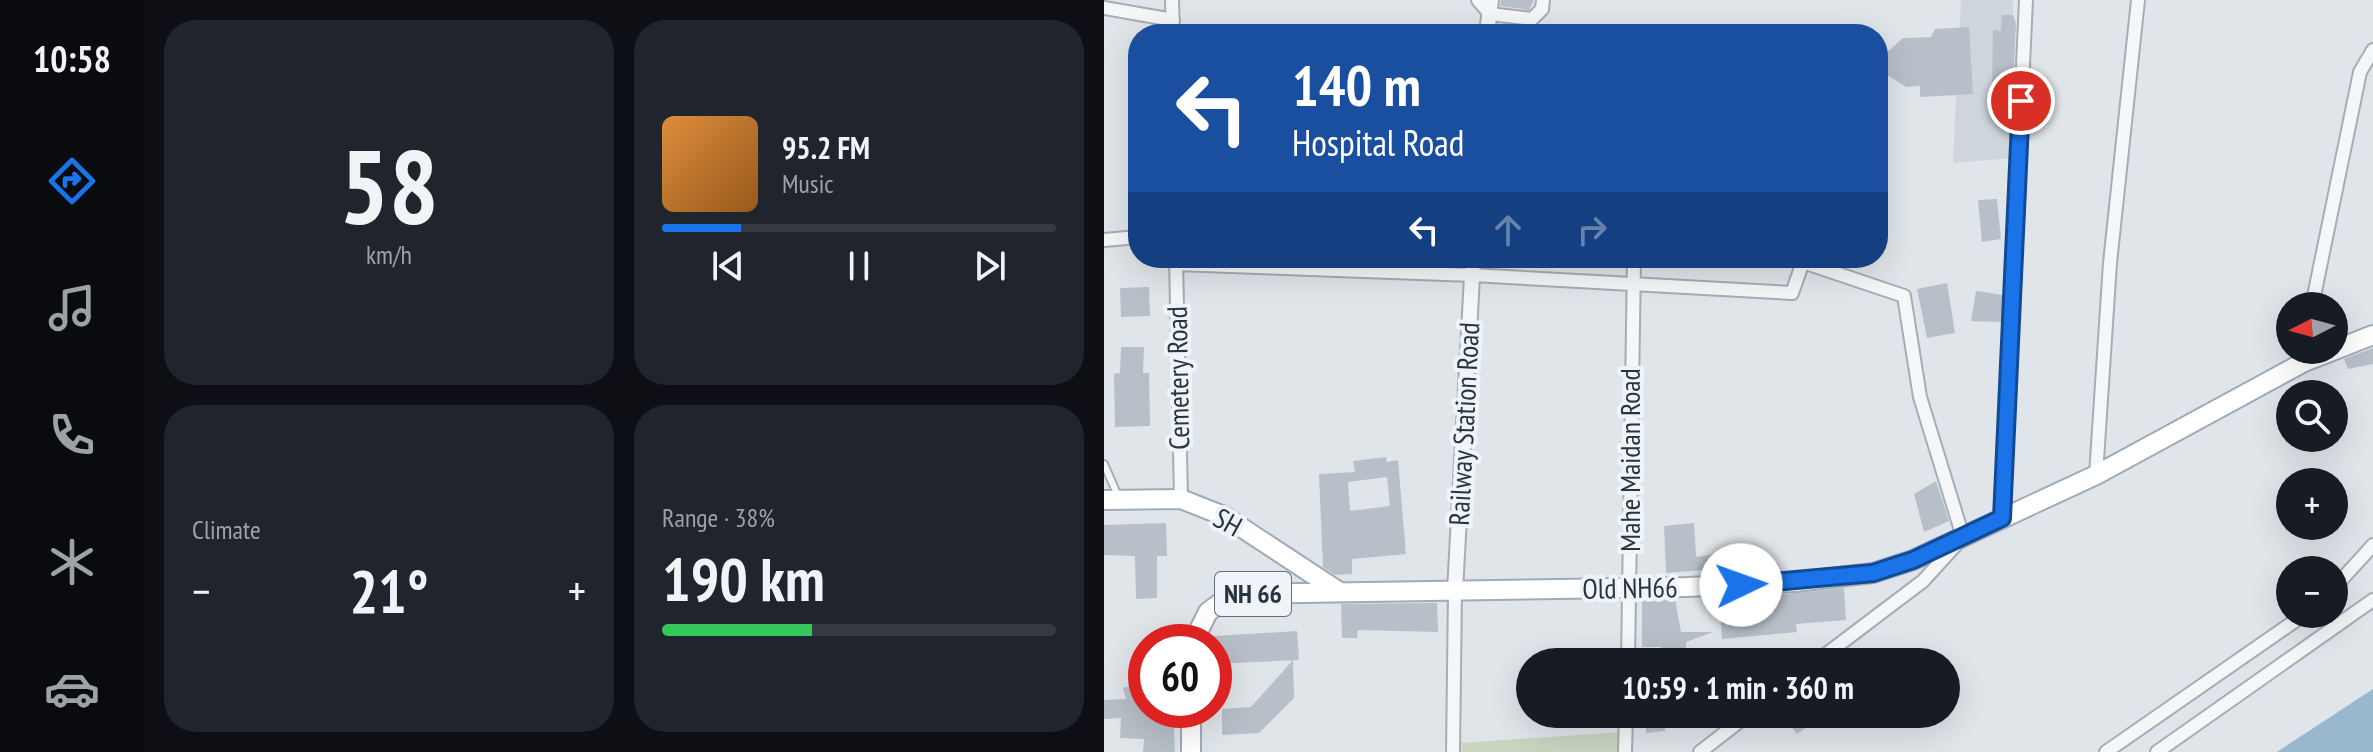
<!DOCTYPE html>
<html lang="en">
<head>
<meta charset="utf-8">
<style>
	:root { --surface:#171b24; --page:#20242c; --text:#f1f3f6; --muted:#9ea1a6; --line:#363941; --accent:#1a73e8 }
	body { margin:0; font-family:"PT Sans Narrow",sans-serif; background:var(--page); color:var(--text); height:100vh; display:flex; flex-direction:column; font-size:30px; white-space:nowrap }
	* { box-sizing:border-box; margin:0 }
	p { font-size:26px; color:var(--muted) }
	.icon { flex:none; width:44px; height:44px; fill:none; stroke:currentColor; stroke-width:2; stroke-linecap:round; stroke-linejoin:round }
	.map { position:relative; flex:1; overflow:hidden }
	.drawer { display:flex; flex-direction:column; gap:20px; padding:20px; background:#0d0f14; width:960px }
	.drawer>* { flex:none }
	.hud { position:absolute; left:24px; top:24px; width:760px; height:244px; border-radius:32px; box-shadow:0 8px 32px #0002; background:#1a4fa0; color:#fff; overflow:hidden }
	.needle { width:52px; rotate:264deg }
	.fabs { position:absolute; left:1172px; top:292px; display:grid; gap:16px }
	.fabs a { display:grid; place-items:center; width:72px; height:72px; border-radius:50%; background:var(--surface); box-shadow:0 8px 32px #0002; font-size:40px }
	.speed { position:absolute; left:24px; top:624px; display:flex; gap:16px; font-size:40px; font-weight:700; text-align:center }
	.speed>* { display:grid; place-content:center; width:104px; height:104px; border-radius:50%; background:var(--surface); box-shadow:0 8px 32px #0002; line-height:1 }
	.speed .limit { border:12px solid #d22; background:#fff; color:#111 }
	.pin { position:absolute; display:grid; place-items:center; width:68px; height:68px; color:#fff; margin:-34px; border:4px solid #fff; border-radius:50%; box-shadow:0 2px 8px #0007 }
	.me { position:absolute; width:88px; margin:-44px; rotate:87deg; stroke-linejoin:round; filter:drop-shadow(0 0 6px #0008) }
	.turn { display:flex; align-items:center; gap:28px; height:168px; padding:0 32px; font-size:36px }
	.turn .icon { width:104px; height:104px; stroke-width:2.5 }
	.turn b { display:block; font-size:56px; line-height:68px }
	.lanes { display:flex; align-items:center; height:76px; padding:0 32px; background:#0003; justify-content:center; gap:40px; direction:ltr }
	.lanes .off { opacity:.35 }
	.big { font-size:60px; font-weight:700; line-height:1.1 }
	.drawer .card { flex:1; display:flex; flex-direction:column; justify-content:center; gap:12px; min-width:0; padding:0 28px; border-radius:32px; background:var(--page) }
	.drawer .dial { align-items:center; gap:0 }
	.dial b { font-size:104px; line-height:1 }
	.song { display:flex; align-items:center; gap:24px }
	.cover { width:96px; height:96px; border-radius:12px; background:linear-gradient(135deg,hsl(30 70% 55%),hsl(30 70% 35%)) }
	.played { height:8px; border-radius:4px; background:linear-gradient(90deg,var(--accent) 20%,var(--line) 20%) }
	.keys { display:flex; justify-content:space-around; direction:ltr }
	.heat { display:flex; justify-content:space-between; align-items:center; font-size:44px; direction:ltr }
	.charge { height:12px; border-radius:6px; background:linear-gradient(90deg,#34c759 38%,var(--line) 0) }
	.drawer .tiles { flex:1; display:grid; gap:20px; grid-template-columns:repeat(2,1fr) }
	.trip { position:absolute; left:412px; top:648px; width:444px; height:80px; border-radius:40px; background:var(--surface); box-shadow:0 8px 32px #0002; font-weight:700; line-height:80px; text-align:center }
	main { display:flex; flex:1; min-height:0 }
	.menu { display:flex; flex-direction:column; width:144px; justify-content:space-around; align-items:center; background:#090b0e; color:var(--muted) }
	.menu .icon { width:56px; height:56px }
	.menu .current { color:var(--accent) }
	.menu b { font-size:36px; color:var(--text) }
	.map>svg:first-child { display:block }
	.built { fill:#ced5dd }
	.green { fill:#c8d5c1 }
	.water { fill:#99b8cd }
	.building { fill:#b7bfc8; fill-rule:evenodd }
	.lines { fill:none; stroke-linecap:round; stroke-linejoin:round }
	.service-casing { stroke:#a5adb5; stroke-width:10 }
	.minor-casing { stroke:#a5adb5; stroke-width:16 }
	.tertiary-casing { stroke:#a5adb5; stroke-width:18 }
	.primary-casing { stroke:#9fabb7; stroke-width:22 }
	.service { stroke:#f4f6f8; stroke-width:6 }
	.minor { stroke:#f4f6f8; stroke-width:12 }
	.tertiary { stroke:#f4f6f8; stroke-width:14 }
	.primary { stroke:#fff; stroke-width:18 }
	.route-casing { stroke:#114b97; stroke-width:20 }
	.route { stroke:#1a73e8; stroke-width:14 }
	.labels { text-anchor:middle; stroke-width:8; stroke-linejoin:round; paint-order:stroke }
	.shield { fill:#f0f4f8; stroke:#636e79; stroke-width:2 }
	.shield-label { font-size:26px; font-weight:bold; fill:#273543 }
	.street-label { font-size:28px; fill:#273543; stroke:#f0f4f8 }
</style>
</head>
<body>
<main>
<nav class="menu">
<b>10:58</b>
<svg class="icon current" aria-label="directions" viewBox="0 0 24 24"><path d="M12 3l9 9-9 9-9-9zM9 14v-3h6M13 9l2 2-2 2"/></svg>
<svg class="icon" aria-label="music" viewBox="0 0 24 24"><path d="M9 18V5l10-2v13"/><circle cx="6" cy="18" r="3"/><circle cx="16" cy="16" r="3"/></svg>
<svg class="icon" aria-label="phone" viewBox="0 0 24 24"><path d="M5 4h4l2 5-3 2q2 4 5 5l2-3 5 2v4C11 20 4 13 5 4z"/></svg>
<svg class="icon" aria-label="climate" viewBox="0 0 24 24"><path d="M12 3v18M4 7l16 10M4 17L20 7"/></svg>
<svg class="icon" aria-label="car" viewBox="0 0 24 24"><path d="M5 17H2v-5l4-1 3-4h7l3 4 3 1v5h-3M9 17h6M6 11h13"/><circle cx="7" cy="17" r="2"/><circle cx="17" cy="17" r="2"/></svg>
</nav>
<section class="drawer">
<div class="tiles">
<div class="card dial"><b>58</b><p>km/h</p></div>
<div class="card">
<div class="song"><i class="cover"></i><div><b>95.2 FM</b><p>Music</p></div></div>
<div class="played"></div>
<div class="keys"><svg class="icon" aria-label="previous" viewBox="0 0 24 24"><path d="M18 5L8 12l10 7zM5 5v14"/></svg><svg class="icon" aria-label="pause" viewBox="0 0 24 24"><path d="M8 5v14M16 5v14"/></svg><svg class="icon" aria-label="next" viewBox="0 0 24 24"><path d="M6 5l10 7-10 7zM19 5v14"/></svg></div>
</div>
<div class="card"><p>Climate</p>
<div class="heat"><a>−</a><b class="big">21°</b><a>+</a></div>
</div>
<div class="card"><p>Range · 38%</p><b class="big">190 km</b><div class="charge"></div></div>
</div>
</section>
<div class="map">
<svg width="1269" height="752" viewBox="0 0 1269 752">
	<rect width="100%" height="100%" fill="#e0e5ea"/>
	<path class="built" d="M857,0H909V158L849,163Z"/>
	<path class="green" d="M518,732L516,752H358L357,743Z"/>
	<path class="water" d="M1269,689V752H1173Z"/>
	<path class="building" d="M397,0H430L425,10L396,6Z
		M898,15H909L912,24L909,87H888L889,30L897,31Z
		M865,27L869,94L816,97V86L802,87L783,75L782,53L799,38L827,37L831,29Z
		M893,199L897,239L878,242L874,200Z
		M843,283L851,333L823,338L813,289Z
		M45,287L46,316L17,317L16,288Z
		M872,291L899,295L898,322L867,321Z
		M17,347H40L39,373H45L46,426L11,427L10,374L16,373Z
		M1269,348V364L1244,369L1240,359Z
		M282,457L283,462L294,460L302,554L248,559V574L231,575L219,567L215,474L251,472L249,461ZM283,477L286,506L246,511L244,482Z
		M832,481L845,521L820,532L810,494Z
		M62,523L63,556H53V598L32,599L31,556L0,555V525Z
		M590,523L592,557L624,552L626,568L562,573L560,526Z
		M740,588L742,620L692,624L693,632L618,639L615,601Z
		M571,599L577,632H609L582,642V660L559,662L557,647H538V600Z
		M333,603L334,632L254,630L253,638H238L237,604Z
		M193,631L195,660L110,664V636Z
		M189,660L190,698L155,733L118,735V709L147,707Z
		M35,684L41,709L69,710L71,752H39L40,739L16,738L17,718L0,719V700L22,699L19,688Z
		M542,714H561V731L542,733Z
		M677,714H721L693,734Z"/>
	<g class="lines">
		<g class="service-casing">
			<path id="service" d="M0,464L14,496"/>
		</g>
		<g class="minor-casing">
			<path id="minor" d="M68,0L69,34
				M374,0L386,14L428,19L438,9L439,0
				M0,8L69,20
				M0,240L34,237
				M72,258L77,499
				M72,264L368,275L688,293L699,262L800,296L816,397L859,537L819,581L712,662
				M1208,306L1256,72L1269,50
				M992,475L1006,263L1034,0
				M898,518L922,0
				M1230,588L1269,545
				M524,662L530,258
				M349,752L351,591
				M521,752L522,714
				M596,752L645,714
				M1002,752L1201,614
				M1053,752L1269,600"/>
		</g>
		<g class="tertiary-casing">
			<path id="tertiary" d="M383,34L387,0
				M351,591L369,258"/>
		</g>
		<g class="primary-casing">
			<path id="primary" d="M0,500L77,499L120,516L234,591
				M89,642L104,612L128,594L583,587L691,582L769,573L809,560L992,475L1200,362L1269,335
				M87,710V752"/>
		</g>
		<use href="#service" class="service"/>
		<use href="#minor" class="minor"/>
		<use href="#tertiary" class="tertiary"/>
		<use href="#primary" class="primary"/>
	</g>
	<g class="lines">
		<g class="route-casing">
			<path id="route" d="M637,585L769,573L809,560L898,518L917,101"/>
		</g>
		<use href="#route" class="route"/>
	</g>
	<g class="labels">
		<rect class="shield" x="111" y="572" width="76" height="44" rx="6"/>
		<g class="shield-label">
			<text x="149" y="603">NH 66</text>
		</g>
		<g class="street-label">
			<text transform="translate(74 378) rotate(-91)" y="10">Cemetery Road</text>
			<text transform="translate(360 424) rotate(-87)" y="10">Railway Station Road</text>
			<text transform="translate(526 460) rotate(-90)" y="10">Mahe Maidan Road</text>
			<text transform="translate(124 522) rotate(29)" y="10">SH</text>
			<text transform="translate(526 588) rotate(-1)" y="10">Old NH66</text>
		</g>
	</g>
</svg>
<div class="fabs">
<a><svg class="needle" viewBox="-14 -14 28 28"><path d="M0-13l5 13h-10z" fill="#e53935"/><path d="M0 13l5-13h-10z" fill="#9ea1a6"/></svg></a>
<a><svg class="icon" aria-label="search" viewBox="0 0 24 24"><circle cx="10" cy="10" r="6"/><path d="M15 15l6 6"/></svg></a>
<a>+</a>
<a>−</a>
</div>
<div class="speed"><div class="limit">60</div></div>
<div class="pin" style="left:917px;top:101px;background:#d93025"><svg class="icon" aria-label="arrive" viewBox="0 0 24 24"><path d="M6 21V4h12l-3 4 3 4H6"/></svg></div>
<svg class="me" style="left:637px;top:585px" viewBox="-20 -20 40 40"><circle r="19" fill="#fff"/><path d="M0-13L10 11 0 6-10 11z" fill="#1a73e8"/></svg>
<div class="trip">10:59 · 1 min · 360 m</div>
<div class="hud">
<div class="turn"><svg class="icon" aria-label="left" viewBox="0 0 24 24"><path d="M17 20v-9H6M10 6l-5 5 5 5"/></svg><div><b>140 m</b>Hospital Road</div></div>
<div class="lanes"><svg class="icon" aria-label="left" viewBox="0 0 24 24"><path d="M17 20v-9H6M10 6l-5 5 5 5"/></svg><svg class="icon off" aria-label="ahead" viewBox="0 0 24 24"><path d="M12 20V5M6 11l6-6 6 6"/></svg><svg class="icon off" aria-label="right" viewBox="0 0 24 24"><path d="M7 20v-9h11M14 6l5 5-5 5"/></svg></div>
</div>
</div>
</main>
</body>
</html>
